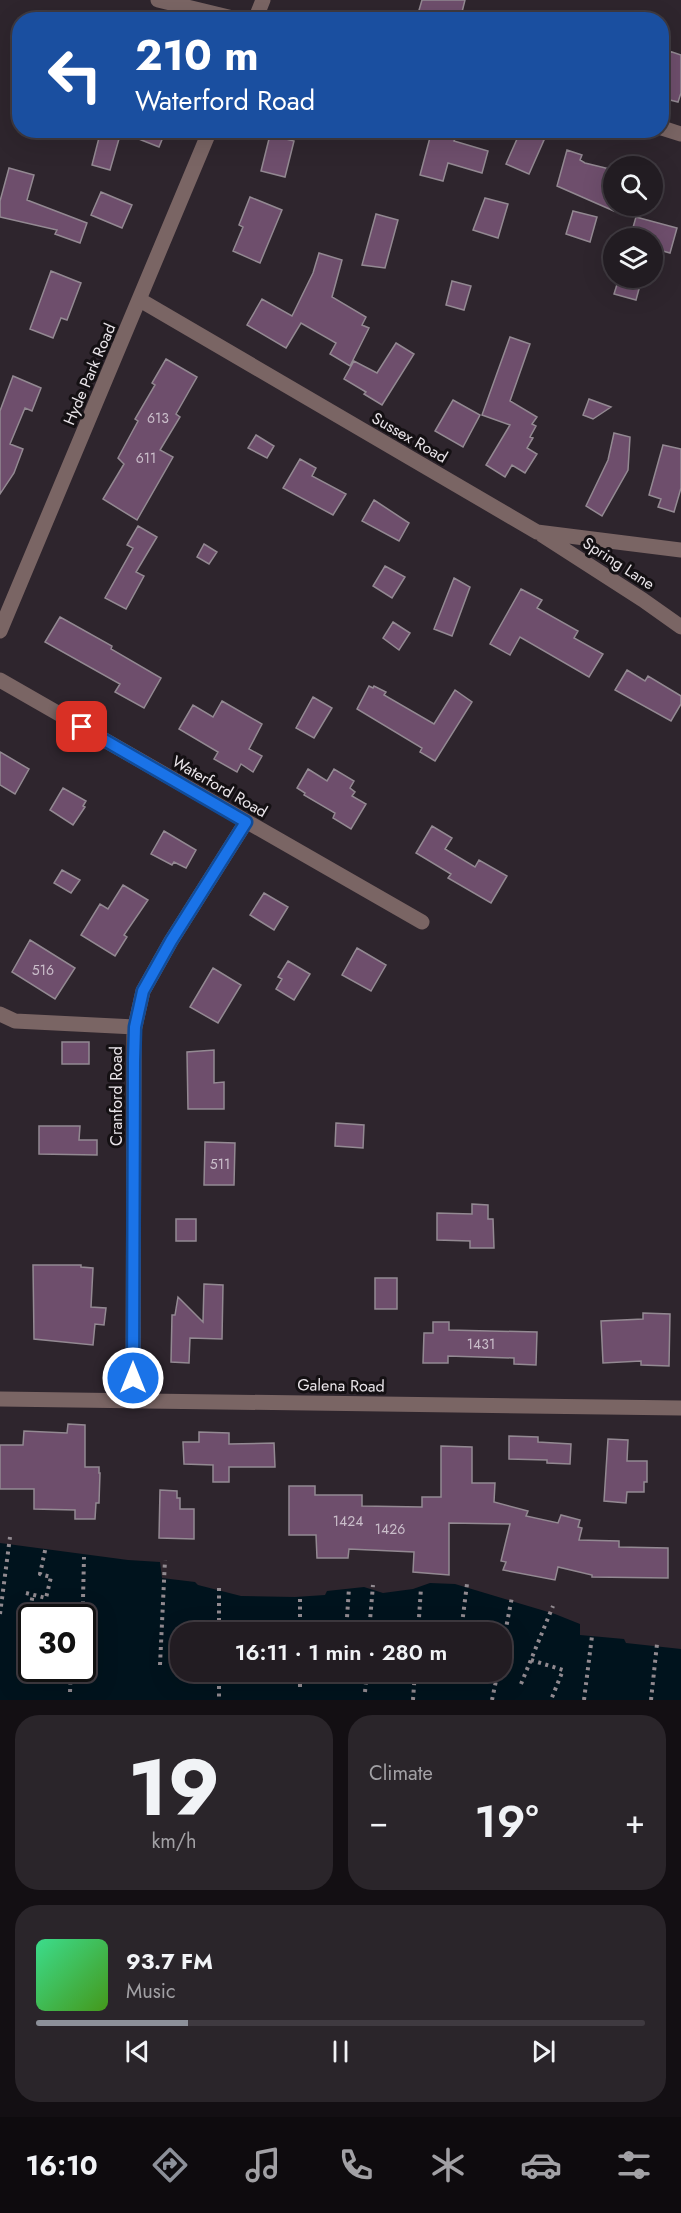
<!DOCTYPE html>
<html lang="en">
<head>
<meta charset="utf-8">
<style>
	:root { --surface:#221c22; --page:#2a252a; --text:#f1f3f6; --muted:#a2a1a5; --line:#3f3a40; --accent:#8c9099 }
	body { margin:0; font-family:Jost,sans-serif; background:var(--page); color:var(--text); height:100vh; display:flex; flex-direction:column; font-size:22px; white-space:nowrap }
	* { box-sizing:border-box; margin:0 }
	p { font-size:20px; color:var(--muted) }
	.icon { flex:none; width:33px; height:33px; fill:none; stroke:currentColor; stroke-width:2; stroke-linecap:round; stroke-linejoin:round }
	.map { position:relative; height:1700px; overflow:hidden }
	.details { display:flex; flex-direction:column; gap:15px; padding:15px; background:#130f13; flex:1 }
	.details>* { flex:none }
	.top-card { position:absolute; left:12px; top:12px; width:657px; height:126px; border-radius:24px; box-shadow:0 6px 24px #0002,0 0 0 2px var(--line); background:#1a4fa0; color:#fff; overflow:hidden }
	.controls { position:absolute; left:603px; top:156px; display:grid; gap:12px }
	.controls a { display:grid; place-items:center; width:60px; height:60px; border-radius:50%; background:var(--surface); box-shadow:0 6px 24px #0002,0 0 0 2px var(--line); font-size:30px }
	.speed { position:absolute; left:18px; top:1604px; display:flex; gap:12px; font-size:30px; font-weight:700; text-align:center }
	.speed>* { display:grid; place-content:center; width:78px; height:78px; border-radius:50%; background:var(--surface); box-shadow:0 6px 24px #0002,0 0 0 2px var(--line); line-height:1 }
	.speed .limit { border:3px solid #111; border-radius:9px; background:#fff; color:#111 }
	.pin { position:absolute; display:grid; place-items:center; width:51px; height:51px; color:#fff; margin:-26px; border-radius:12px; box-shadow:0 3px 9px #0006 }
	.me { position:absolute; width:66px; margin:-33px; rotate:0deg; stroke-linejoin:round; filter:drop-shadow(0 0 4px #0008) }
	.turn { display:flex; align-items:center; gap:21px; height:126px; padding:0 24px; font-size:27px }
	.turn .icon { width:78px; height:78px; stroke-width:2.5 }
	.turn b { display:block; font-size:42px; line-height:51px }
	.big { font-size:45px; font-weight:600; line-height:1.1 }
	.details .tile { flex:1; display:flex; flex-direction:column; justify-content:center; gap:9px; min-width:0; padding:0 21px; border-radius:24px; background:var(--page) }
	.details .dial { align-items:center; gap:0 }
	.dial b { font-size:78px; line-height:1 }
	.song { display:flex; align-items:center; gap:18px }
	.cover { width:72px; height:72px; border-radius:9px; background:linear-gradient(135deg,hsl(150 70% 55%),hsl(100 70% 35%)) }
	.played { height:6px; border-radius:3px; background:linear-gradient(90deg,var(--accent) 25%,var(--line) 25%) }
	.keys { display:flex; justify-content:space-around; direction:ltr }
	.heat { display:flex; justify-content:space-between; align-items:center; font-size:33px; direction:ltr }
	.details .tiles { flex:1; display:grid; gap:15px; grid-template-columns:1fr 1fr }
	.tile:last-child { grid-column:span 2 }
	.trip { position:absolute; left:170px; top:1622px; width:342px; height:60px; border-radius:24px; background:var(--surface); box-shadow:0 6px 24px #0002,0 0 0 2px var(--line); font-weight:600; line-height:60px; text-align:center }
	.tab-bar { display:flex; height:96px; justify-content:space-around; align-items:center; background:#0e0b0e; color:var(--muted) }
	.tab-bar .icon { width:42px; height:42px }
	.tab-bar .active { color:var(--accent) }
	.tab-bar b { font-size:27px; color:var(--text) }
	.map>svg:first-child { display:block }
	.water { fill:#00131d; fill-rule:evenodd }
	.building { fill:#6e4e6c; stroke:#938992; stroke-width:1.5 }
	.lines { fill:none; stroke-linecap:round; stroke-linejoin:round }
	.path { stroke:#918a90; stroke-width:4; stroke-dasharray:3 4.5; stroke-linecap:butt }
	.minor { stroke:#7a6564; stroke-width:15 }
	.route-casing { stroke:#114b97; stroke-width:15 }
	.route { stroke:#1a73e8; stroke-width:10 }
	.labels { text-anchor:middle; stroke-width:6; stroke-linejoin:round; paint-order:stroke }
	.number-label { font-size:14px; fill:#cabeca }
	.street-label { font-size:16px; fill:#e9e4e9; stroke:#141013 }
</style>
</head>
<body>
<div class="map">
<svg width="681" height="1700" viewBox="0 0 681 1700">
	<rect width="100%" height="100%" fill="#2e252d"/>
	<path class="water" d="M0,1543L128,1560L160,1562L162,1578L195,1582L198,1585L241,1596L295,1597L325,1595L327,1591L364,1587L383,1593L413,1589L430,1583L455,1584L555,1614L580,1624V1635L624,1639L626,1643L681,1649V1700H0ZM32,1617H82V1668H32ZM180,1632H501V1671H180Z"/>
	<path class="building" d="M422,0H465L460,20H427L417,17Z
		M669,51L681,55V93L678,102L662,98V77Z
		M101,130H166L159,147L121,132L110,170L92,165Z
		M432,130H457L454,141L488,151L482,173L448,163L443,181L420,175Z
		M521,130H545L542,139L544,140L529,174L506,164Z
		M270,135L294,141L285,177L261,171Z
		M567,150L582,155L580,160L585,163L614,170V211L557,186Z
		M9,168L34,175L27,200L87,223L80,243L55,234L57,230L0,217V201Z
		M101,192L132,205L122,228L91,215Z
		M250,197L282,210L260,263L233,251L243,227L239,225Z
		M485,198L508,204L498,238L473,230Z
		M573,211L597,217L590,242L566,234Z
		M376,214L398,220L385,268L362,265Z
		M636,217L677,228L670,253L652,248V238H630Z
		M319,253L342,260L332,297L366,317L362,325L369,328L350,366L330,354L336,343L301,323L286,348L247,325L262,299L292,316L313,273Z
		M51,271L81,283L67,320L61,318L53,338L30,329Z
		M619,278H642L636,300L614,294Z
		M452,281L471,286L464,310L446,305Z
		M510,337L530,344L510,401L537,417L532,424L536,426L530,437L533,438L527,448L537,454L525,473L512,465L505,477L486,465L510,425L482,415Z
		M396,343L414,354L382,405L364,394L366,392L344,379L354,361L377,373Z
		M166,359L197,377L176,414L180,417L160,450L173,457L137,520L103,499L124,464L118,458L138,421L135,419L155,385L152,383Z
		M13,376L41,388L32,411L25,408L10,444L23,449L14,473L0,494V411Z
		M589,399L611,407L593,419L583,415Z
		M453,400L480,415L463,447L435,431Z
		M614,433L630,437L628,470L602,516L586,506L608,460Z
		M256,435L274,446L267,458L248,448Z
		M663,445L681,449V488L674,512L658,507L661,499L649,495Z
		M300,459L316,468L312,476L346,494L333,515L283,488Z
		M374,500L409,523L399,541L362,521Z
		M138,526L157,537L136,572L144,576L126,609L105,598L133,548L127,545Z
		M204,544L217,552L209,564L197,557Z
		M385,566L405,577L392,598L373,586Z
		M454,578L470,587L452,636L434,629Z
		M521,589L542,600L537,608L578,631L574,638L603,654L589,677L520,637L510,655L490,644Z
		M60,617L112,646L111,649L161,678L144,708L115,692L120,684L45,642Z
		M393,622L410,633L399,650L383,638Z
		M627,670L645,681L648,676L681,696V704L671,721L615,690Z
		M369,686L373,688L374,686L386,692L384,695L434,724L455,690L472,702L435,761L420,752L422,748L357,709Z
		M313,697L332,708L314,738L296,728Z
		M222,701L262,724L249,749L262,756L253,772L241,764L237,772L214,759L218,752L179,729L193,705L213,717Z
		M0,752L29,769L15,794L0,785Z
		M308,769L327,781L334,769L354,781L350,788L355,792L352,796L366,804L351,829L333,818L335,813L304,795L305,793L297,788Z
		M63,788L86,801L83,806L85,807L73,825L50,810Z
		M432,826L452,838L445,849L475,867L479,860L507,876L491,903L448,878L451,874L416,853Z
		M164,831L196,850L186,868L174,862L172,865L151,854Z
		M62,870L80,880L71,893L54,883Z
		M123,885L148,900L124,935L127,937L115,956L81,935L100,904L108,909Z
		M264,893L288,907L274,930L250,915Z
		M30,940L75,968L55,999L12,972Z
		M357,948L386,965L371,991L342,975Z
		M288,961L310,974L294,1000L276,989L282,979L278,977Z
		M213,968L241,985L218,1023L190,1007Z
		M62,1042H89V1064H62Z
		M214,1050V1083L224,1082V1109H188L187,1052Z
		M336,1123L364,1125L363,1148L335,1146Z
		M39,1126H80L79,1140H97V1155L39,1154Z
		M205,1142L235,1143L234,1185H204Z
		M472,1204L488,1205V1219H493L494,1248H470V1241L437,1240V1213L472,1214Z
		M176,1219H196V1241H176Z
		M33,1265H81V1267L93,1268L91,1307L106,1308L104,1325L95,1324L93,1345L34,1339Z
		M375,1278H397V1309H375Z
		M204,1284L223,1285L222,1339L190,1338L189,1363L171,1362L172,1315H175L178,1297L203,1322Z
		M643,1313L670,1314L669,1366L641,1365V1361L603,1363L601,1321L643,1319Z
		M433,1322H449V1330L537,1332L536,1365L514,1364V1358L448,1356V1363H423L424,1333H433Z
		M68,1424L85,1425V1467H99V1473H100L99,1503H96L95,1519H75V1510L34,1509V1489H0V1445H23L24,1431L67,1433Z
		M199,1432L229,1433V1444L274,1443L275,1467H229V1482H213V1465L184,1464L183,1442H199Z
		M509,1436L538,1437V1442L571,1444L570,1464L547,1463V1460L509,1459Z
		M608,1439L628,1440L627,1461H647V1482H644V1492H627L626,1503L604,1501Z
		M441,1446L472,1447V1483H495L494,1502L528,1511L526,1516L558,1523L561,1515L580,1520L578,1527L582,1528L579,1540L619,1541V1547L668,1548V1578L592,1577V1575L558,1567L555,1580L503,1570L506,1562L501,1561L510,1524L449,1523V1575L413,1572L414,1552L349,1549L348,1558H317L316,1535H289V1486H315V1495H362V1506L422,1507V1497H441Z
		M160,1490L177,1491V1498H180V1509H194V1539L159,1538Z"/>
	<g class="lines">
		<path class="path" d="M219,1588V1632
			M26,1593L46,1598L51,1577L40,1574L46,1546
			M83,1606L97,1607
			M0,1614L10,1537
			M18,1622L27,1625
			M32,1626L27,1625L33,1594
			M300,1632V1596
			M346,1632L349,1588
			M369,1632L373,1585
			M418,1632L421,1588
			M461,1632L467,1584
			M83,1641H95
			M82,1642L84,1557
			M501,1654L512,1597
			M531,1660L563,1670L551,1700
			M160,1665L165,1560
			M219,1671V1700
			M371,1671L399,1674
			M456,1672V1671
			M343,1674L344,1671
			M521,1684L553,1606
			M300,1687V1671
			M70,1692L71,1668
			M365,1692L367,1671
			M413,1700L415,1671
			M492,1700L498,1671
			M584,1700L592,1636
			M651,1700L657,1644"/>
		<path class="minor" d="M158,0L241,20
			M255,20L263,0
			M662,128L681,134
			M140,300L537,532L681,550
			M542,535L643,600L681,627
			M0,631L210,130
			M0,680L422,922
			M0,1014L15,1021L135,1027
			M0,1399L681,1408
			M133,1401L134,1061V1031L143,991L171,941L246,822"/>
	</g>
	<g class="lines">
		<g class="route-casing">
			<path id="route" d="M82,727L246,822L171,941L143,991L135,1027L134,1061L133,1378"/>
		</g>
		<use href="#route" class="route"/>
	</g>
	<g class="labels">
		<g class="number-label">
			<text x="158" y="423">613</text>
			<text x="146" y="463">611</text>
			<text x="43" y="975">516</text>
			<text x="220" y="1169">511</text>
			<text x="481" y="1349">1431</text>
			<text x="348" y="1526">1424</text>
			<text x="390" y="1534">1426</text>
		</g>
		<g class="street-label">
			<text transform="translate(89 374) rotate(-67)" y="6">Hyde Park Road</text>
			<text transform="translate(410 437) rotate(30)" y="6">Sussex Road</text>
			<text transform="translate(619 563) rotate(33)" y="6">Spring Lane</text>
			<text transform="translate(220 786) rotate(30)" y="6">Waterford Road</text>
			<text transform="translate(116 1096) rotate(-90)" y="6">Cranford Road</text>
			<text transform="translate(341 1385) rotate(1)" y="6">Galena Road</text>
		</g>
	</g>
</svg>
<div class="controls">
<a><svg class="icon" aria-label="search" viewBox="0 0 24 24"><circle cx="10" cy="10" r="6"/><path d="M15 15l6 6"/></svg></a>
<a><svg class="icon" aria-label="layers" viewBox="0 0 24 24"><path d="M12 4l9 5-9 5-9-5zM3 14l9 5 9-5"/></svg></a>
</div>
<div class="speed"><div class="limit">30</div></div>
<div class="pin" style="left:82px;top:727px;background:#d93025"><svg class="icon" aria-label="arrive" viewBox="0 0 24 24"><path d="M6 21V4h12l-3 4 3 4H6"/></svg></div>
<svg class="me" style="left:133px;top:1378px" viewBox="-20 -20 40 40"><circle r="17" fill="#1a73e8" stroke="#fff" stroke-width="3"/><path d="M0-11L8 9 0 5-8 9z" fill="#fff"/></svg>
<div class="trip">16:11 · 1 min · 280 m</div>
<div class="top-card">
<div class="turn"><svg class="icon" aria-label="left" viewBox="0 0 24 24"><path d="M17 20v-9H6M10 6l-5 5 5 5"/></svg><div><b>210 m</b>Waterford Road</div></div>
</div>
</div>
<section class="details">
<div class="tiles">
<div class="tile dial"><b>19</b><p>km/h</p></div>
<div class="tile"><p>Climate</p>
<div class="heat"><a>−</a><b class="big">19°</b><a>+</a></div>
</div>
<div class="tile">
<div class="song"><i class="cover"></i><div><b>93.7 FM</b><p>Music</p></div></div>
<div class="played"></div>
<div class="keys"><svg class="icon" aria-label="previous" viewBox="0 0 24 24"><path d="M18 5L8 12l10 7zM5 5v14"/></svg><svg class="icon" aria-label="pause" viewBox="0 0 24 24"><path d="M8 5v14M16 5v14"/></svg><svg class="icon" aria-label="next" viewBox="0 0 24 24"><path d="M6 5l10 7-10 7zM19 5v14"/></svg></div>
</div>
</div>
</section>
<nav class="tab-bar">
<b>16:10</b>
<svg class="icon active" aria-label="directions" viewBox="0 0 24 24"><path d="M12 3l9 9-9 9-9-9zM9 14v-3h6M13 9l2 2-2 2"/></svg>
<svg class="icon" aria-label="music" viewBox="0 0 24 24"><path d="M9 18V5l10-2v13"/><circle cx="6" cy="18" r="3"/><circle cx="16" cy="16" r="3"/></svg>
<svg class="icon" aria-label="phone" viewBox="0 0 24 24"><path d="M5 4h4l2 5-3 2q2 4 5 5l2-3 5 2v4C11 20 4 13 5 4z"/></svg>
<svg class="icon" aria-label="climate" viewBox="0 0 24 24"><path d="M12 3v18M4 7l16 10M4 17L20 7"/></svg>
<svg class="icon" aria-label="car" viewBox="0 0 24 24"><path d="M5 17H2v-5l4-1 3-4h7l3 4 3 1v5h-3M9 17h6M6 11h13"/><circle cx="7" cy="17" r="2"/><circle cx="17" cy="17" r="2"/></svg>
<svg class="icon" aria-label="filters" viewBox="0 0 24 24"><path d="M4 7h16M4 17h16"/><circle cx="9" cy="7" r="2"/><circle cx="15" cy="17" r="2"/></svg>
</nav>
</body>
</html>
